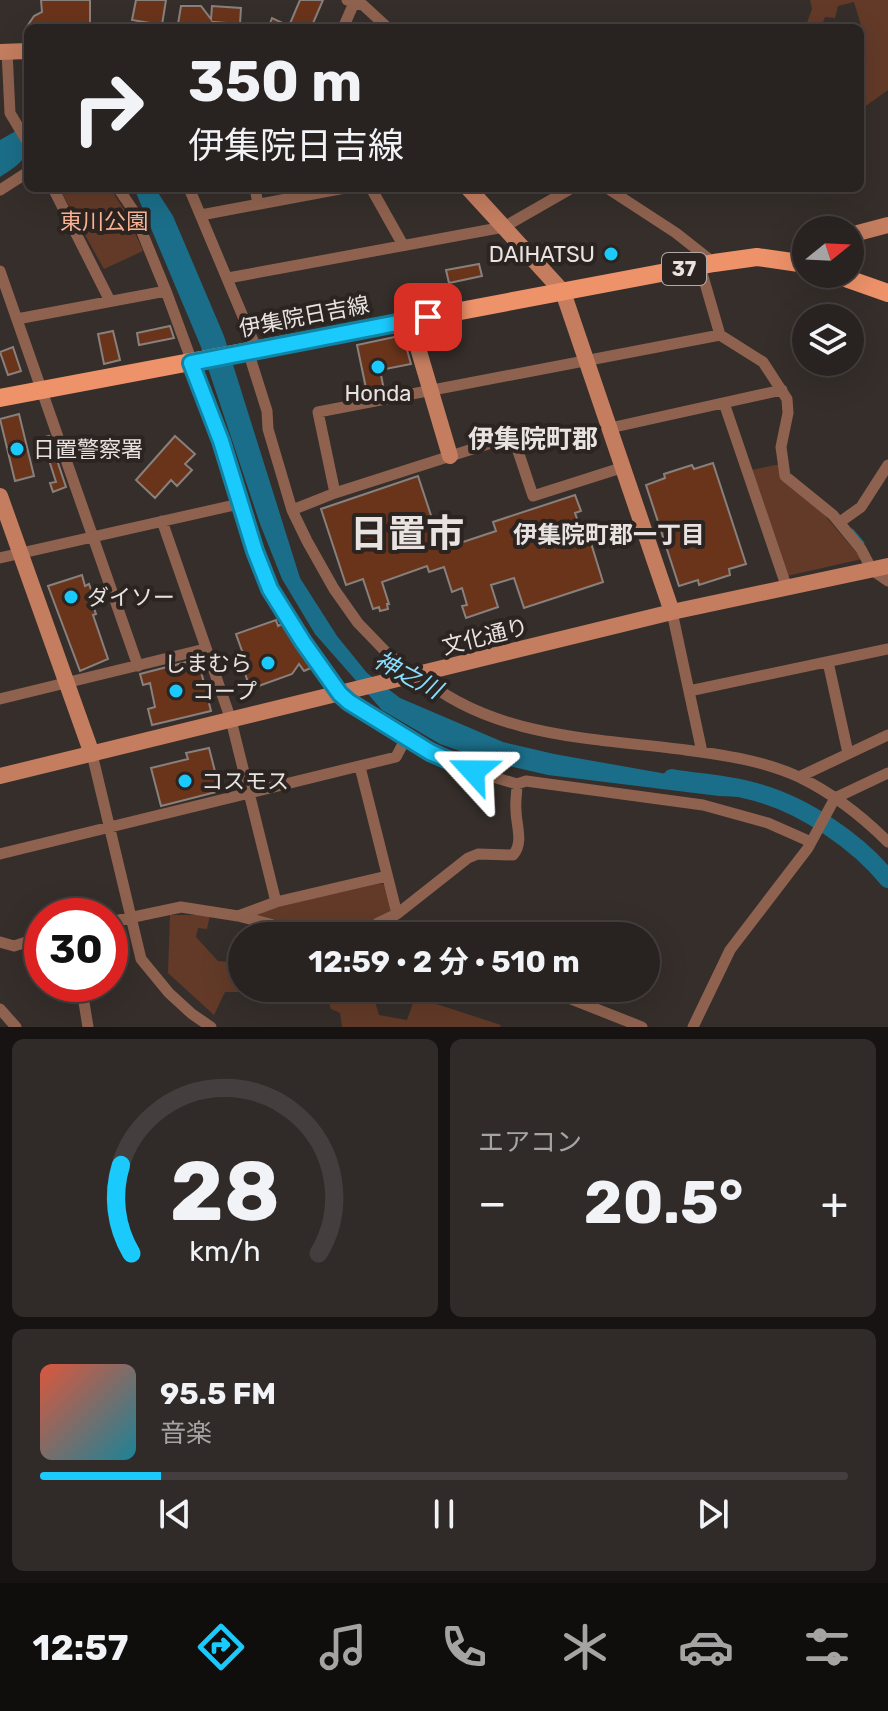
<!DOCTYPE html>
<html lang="ja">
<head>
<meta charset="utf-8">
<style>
	:root { --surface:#282220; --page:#302a29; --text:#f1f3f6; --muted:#a5a4a5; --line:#443f3e; --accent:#1acafc }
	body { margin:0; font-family:Rubik,"Noto Sans JP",sans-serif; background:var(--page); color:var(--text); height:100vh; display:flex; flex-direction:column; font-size:30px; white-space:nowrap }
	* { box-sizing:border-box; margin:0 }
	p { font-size:26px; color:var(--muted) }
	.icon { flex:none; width:44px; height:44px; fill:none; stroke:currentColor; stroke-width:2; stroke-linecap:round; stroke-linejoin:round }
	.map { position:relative; height:1027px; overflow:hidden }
	.sheet { display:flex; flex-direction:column; gap:12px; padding:12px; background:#161312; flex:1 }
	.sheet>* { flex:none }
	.top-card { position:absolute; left:24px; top:24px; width:840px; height:168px; border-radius:12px; box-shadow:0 8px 32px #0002,0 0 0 2px var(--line); background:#282220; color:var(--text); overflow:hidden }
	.needle { width:52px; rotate:72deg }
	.fabs { position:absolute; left:792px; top:216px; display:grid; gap:16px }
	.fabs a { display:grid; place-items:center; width:72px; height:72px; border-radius:50%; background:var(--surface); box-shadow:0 8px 32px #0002,0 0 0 2px var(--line); font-size:40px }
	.speed { position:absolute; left:24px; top:898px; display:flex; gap:16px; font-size:40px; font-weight:700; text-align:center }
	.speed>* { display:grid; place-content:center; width:104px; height:104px; border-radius:50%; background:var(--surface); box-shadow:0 8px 32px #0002,0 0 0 2px var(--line); line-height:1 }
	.speed .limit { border:12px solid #d22; background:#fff; color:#111 }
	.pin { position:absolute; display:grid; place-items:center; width:68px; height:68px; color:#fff; margin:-34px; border-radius:16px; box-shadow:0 4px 12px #0006 }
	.me { position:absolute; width:88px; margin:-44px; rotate:294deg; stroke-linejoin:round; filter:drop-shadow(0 0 6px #0008) }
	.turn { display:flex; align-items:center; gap:28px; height:168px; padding:0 32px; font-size:36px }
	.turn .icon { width:104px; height:104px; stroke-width:2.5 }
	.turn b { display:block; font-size:56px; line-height:68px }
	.big { font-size:60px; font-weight:700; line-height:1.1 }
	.sheet .tile { flex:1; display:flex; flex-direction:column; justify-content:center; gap:12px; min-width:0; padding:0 28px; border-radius:12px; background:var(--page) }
	.sheet .dial { align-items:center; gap:0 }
	.dial svg { height:208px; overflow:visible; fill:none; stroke:var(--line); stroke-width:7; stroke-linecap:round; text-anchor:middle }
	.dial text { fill:var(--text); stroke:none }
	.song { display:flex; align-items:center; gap:24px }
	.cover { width:96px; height:96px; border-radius:12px; background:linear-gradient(135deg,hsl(10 70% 55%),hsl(190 70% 35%)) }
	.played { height:8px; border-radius:4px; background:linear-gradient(90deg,var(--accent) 15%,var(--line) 15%) }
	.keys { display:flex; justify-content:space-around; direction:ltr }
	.heat { display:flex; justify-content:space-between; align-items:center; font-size:44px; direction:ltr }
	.sheet .tiles { flex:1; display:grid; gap:12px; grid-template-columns:1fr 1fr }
	.tile:last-child { grid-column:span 2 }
	.trip { position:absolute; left:228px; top:922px; width:432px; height:80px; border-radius:40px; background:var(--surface); box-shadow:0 8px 32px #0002,0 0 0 2px var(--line); font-weight:700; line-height:80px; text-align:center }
	.dock { display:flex; height:128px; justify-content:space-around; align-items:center; background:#100e0d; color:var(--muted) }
	.dock .icon { width:56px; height:56px }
	.dock .on { color:var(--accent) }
	.dock b { font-size:36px; color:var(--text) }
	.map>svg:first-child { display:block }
	.green { fill:#633a28 }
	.water { fill:#1b6e89 }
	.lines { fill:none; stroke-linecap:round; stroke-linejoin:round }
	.stream { stroke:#1b6e89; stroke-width:3 }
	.river { stroke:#1b6e89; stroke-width:18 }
	.building { fill:#6a341b; stroke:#88807c; stroke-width:2 }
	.street { stroke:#8f624f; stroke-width:11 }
	.secondary { stroke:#c47d5f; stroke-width:16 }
	.primary { stroke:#ee926a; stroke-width:18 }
	.route-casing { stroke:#1183a4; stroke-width:20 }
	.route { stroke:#1acafc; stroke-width:14 }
	.poi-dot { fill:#1acafc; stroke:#2b2421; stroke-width:3 }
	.labels { text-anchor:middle; stroke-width:8; stroke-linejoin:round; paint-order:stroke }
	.shield { fill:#2b2421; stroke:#afaaa7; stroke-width:2 }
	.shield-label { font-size:20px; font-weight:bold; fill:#e8e3e1 }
	.park-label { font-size:22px; fill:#fbb496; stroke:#2b2421 }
	.poi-label { font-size:22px; fill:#e8e3e1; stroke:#2b2421; text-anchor:start }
	.street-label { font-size:22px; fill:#e8e3e1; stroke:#2b2421 }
	.neighbourhood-label { font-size:24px; font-weight:bold; fill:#e8e3e1; stroke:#2b2421 }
	.water-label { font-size:24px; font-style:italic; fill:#8adefe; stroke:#2b2421 }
	.quarter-label { font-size:26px; font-weight:bold; fill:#e8e3e1; stroke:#2b2421 }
	.town-label { font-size:38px; font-weight:bold; fill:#e8e3e1; stroke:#2b2421 }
</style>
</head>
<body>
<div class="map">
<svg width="888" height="1027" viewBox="0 0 888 1027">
	<rect width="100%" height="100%" fill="#352e2b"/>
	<path class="green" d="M810,0H888V90L860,110L862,29L854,2L838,6L835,18L825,17L821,28H805L812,9Z
		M59,188H110L125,211L143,251L104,269Z
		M781,464L862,559L787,576L751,470Z
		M379,882L384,885L391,910L389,915L364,936H306L257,918V912Z
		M170,915H210L207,929L198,928L196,937L218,961L242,963V988H274L246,992H225L214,1015L168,973Z
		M324,988H371L379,1015L407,1020L415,997L501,1025L500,1027H342L340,1013L331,1009Z"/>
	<path class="water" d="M28,124C28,157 28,159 0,177V140Z
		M134,188H155L173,216L224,336L300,578L337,636L367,673L400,698L503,742L554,754L667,774L743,797L719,796L548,775L488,761L440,744L382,710L315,634L282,579L260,524L201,347Z"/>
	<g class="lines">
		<path class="stream" d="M852,530L863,543"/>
		<path class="river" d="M672,778C700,783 732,784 759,793C805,806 858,842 888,879"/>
	</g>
	<path class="building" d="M41,0H90V24L66,25V28H26L34,16L42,12Z
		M136,0H166L162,25L132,20Z
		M300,0H323L311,28L269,26L272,18L289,26Z
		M181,6H201L211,19L212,6L241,8L240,24L213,22L216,26L199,27L178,24Z
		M479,264L482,276L449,283L446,270Z
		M170,326L174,338L139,345L137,333Z
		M113,331L120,360L104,364L98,334Z
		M399,336L404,339L411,364L380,370L384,390L367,393L357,345Z
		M13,347L21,371L8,375L0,352Z
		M19,414L34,476L15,481L0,419Z
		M49,436L66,487L53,492L50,483L56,482L42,438Z
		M175,436L195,454L185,464L192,470L177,486L171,480L155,498L136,480Z
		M713,463L746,564L729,569L730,575L699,585L698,580L679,586L646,485L665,478L664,474L692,465L694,469Z
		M418,476L442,549L496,531L493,522L575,495L581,511L575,513L586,545L591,543L603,582L524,608L514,578L491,585L498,607L466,618L462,606L467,605L462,588L452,592L444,567L429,572L427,566L382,582L389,604H387L388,609L380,611L379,607L373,609L363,579L346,585L321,509Z
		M82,575L85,586L89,584L95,601L92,602L96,614L93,615L108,659L80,671L48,586Z
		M276,620L278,626L282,624L311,668L304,671L299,664L292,674L250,689L243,667L247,665L236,634Z
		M198,659L211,711L152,725L148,709L155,707L150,683L143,685L140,674Z
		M209,748L220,791L161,806L151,768L188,759L186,753Z"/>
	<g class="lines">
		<path class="street" d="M347,0L363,5L388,28
			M343,28L354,3
			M7,51L10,113L28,143
			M53,188L110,301
			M118,188L133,210L166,291L221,441L255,551L270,589L303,642L340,694L361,711L430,752L473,771L517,784L526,781L703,805L768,823L811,842
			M189,188L257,350
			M255,188L258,204
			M371,188L403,245
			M607,188L676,233L714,263
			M0,190L28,172
			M201,215L345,188
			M700,266L720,335L763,362L787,399L788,413L781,447L785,476L833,515L861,549L872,570L888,581
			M0,271L138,666
			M228,278L504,227L572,188
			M17,319L166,291
			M248,351L267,411L268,429L292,510L307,541L334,589L358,623L387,653L416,676
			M724,403L787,588
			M610,428L782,390
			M335,493L318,412L720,335
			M292,510L335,493L513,436L533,496L624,467
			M162,521L231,720L276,902L387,876
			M840,522L861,507L888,465
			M0,558L239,504
			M672,612L702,752
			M828,662L848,753
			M419,675C491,738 595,738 686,750C724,755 765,761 799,777C832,793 862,816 888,842
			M689,691L888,649
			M0,699L205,649
			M92,754L141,959L169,993L192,1014L211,1027
			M360,767L397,914
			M799,777L888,735
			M0,854L396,757L406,738
			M238,916L270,924L297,936
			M387,920L392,928L412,936
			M110,922L181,907L238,916L276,902
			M369,936L378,923L397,914L468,858L478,854L513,855C524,843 516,825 516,810C515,802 517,793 517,784
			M0,942L14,946L42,937
			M110,952L115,953L113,966L110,970
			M81,984L88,1027
			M543,988L642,1027
			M0,1009L16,1027
			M693,1027L730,950L808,848L835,798L888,773"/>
		<path class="secondary" d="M0,52L28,51
			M468,188L563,292L672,612
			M850,235L888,225
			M410,321L450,456
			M0,496L92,754
			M0,776L672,612L888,566"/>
		<path class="primary" d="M834,274L888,293
			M0,398L714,263L757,257L806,264"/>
	</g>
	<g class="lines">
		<g class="route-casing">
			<path id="route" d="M428,317L191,363L221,441L255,551L270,589L303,642L340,694L349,702L430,752L473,771"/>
		</g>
		<use href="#route" class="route"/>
	</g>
	<g class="poi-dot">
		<circle cx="611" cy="254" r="8"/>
		<circle cx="378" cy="367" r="8"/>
		<circle cx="17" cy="449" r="8"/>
		<circle cx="71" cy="597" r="8"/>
		<circle cx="268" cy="663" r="8"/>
		<circle cx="176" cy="691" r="8"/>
		<circle cx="185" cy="781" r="8"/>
	</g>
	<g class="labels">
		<rect class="shield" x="662" y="253" width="44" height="32" rx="6"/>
		<g class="shield-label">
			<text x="684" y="276">37</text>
		</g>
		<g class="park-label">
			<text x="104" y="229">東川公園</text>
		</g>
		<g class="poi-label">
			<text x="595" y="262" text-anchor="end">DAIHATSU</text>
			<text x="378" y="401" text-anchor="middle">Honda</text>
			<text x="33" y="457">日置警察署</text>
			<text x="87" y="605">ダイソー</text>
			<text x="252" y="671" text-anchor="end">しまむら</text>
			<text x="192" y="699">コープ</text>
			<text x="201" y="789">コスモス</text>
		</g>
		<g class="street-label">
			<text transform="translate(304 316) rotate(-11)" y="8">伊集院日吉線</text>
			<text transform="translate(485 636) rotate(-14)" y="8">文化通り</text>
		</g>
		<g class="neighbourhood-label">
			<text x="609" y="543">伊集院町郡一丁目</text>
		</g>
		<g class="water-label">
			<text transform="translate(408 675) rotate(28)" y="8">神之川</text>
		</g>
		<g class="quarter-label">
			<text x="533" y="448">伊集院町郡</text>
		</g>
		<g class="town-label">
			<text x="407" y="547">日置市</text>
		</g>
	</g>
</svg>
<div class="fabs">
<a><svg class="needle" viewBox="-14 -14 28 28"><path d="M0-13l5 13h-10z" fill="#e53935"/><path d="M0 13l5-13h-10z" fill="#a5a4a5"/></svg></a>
<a><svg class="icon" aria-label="layers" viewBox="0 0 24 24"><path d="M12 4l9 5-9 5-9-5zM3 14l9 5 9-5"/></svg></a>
</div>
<div class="speed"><div class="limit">30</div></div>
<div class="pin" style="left:428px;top:317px;background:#d93025"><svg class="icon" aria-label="arrive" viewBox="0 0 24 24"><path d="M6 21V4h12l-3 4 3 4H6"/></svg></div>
<svg class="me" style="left:473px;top:771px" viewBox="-20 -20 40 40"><path d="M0-17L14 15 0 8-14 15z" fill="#1acafc" stroke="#fff" stroke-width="4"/></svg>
<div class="trip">12:59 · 2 分 · 510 m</div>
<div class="top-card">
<div class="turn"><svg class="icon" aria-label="right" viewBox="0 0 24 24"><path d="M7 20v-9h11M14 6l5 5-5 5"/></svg><div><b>350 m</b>伊集院日吉線</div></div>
</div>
</div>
<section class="sheet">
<div class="tiles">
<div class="tile dial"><svg viewBox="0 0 100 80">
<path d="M14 69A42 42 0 1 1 86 69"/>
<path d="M14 69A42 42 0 0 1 10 35" stroke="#1acafc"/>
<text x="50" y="56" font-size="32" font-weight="700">28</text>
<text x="50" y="72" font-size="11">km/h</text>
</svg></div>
<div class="tile"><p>エアコン</p>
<div class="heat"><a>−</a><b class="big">20.5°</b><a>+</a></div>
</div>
<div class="tile">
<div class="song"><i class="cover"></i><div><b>95.5 FM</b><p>音楽</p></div></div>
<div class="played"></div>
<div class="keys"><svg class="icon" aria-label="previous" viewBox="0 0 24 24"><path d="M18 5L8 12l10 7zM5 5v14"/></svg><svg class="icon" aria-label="pause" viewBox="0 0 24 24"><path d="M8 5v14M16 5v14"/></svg><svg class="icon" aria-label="next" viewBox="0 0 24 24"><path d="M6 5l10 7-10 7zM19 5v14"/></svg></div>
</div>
</div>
</section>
<nav class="dock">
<b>12:57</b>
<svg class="icon on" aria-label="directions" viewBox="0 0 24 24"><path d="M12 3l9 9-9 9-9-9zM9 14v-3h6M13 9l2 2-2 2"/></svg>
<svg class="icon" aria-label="music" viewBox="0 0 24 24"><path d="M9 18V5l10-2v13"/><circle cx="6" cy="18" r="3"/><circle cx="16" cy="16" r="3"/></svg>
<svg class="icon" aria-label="phone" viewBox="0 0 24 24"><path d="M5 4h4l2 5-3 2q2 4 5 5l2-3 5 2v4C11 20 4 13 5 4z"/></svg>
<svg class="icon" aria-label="climate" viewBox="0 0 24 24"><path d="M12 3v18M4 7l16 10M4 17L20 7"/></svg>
<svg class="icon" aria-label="car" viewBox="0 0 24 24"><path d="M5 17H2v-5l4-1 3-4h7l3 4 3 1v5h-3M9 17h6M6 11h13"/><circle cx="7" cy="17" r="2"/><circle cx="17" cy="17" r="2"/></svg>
<svg class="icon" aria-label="filters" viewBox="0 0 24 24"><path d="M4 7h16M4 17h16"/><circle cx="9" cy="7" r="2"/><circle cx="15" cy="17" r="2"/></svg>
</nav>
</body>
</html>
